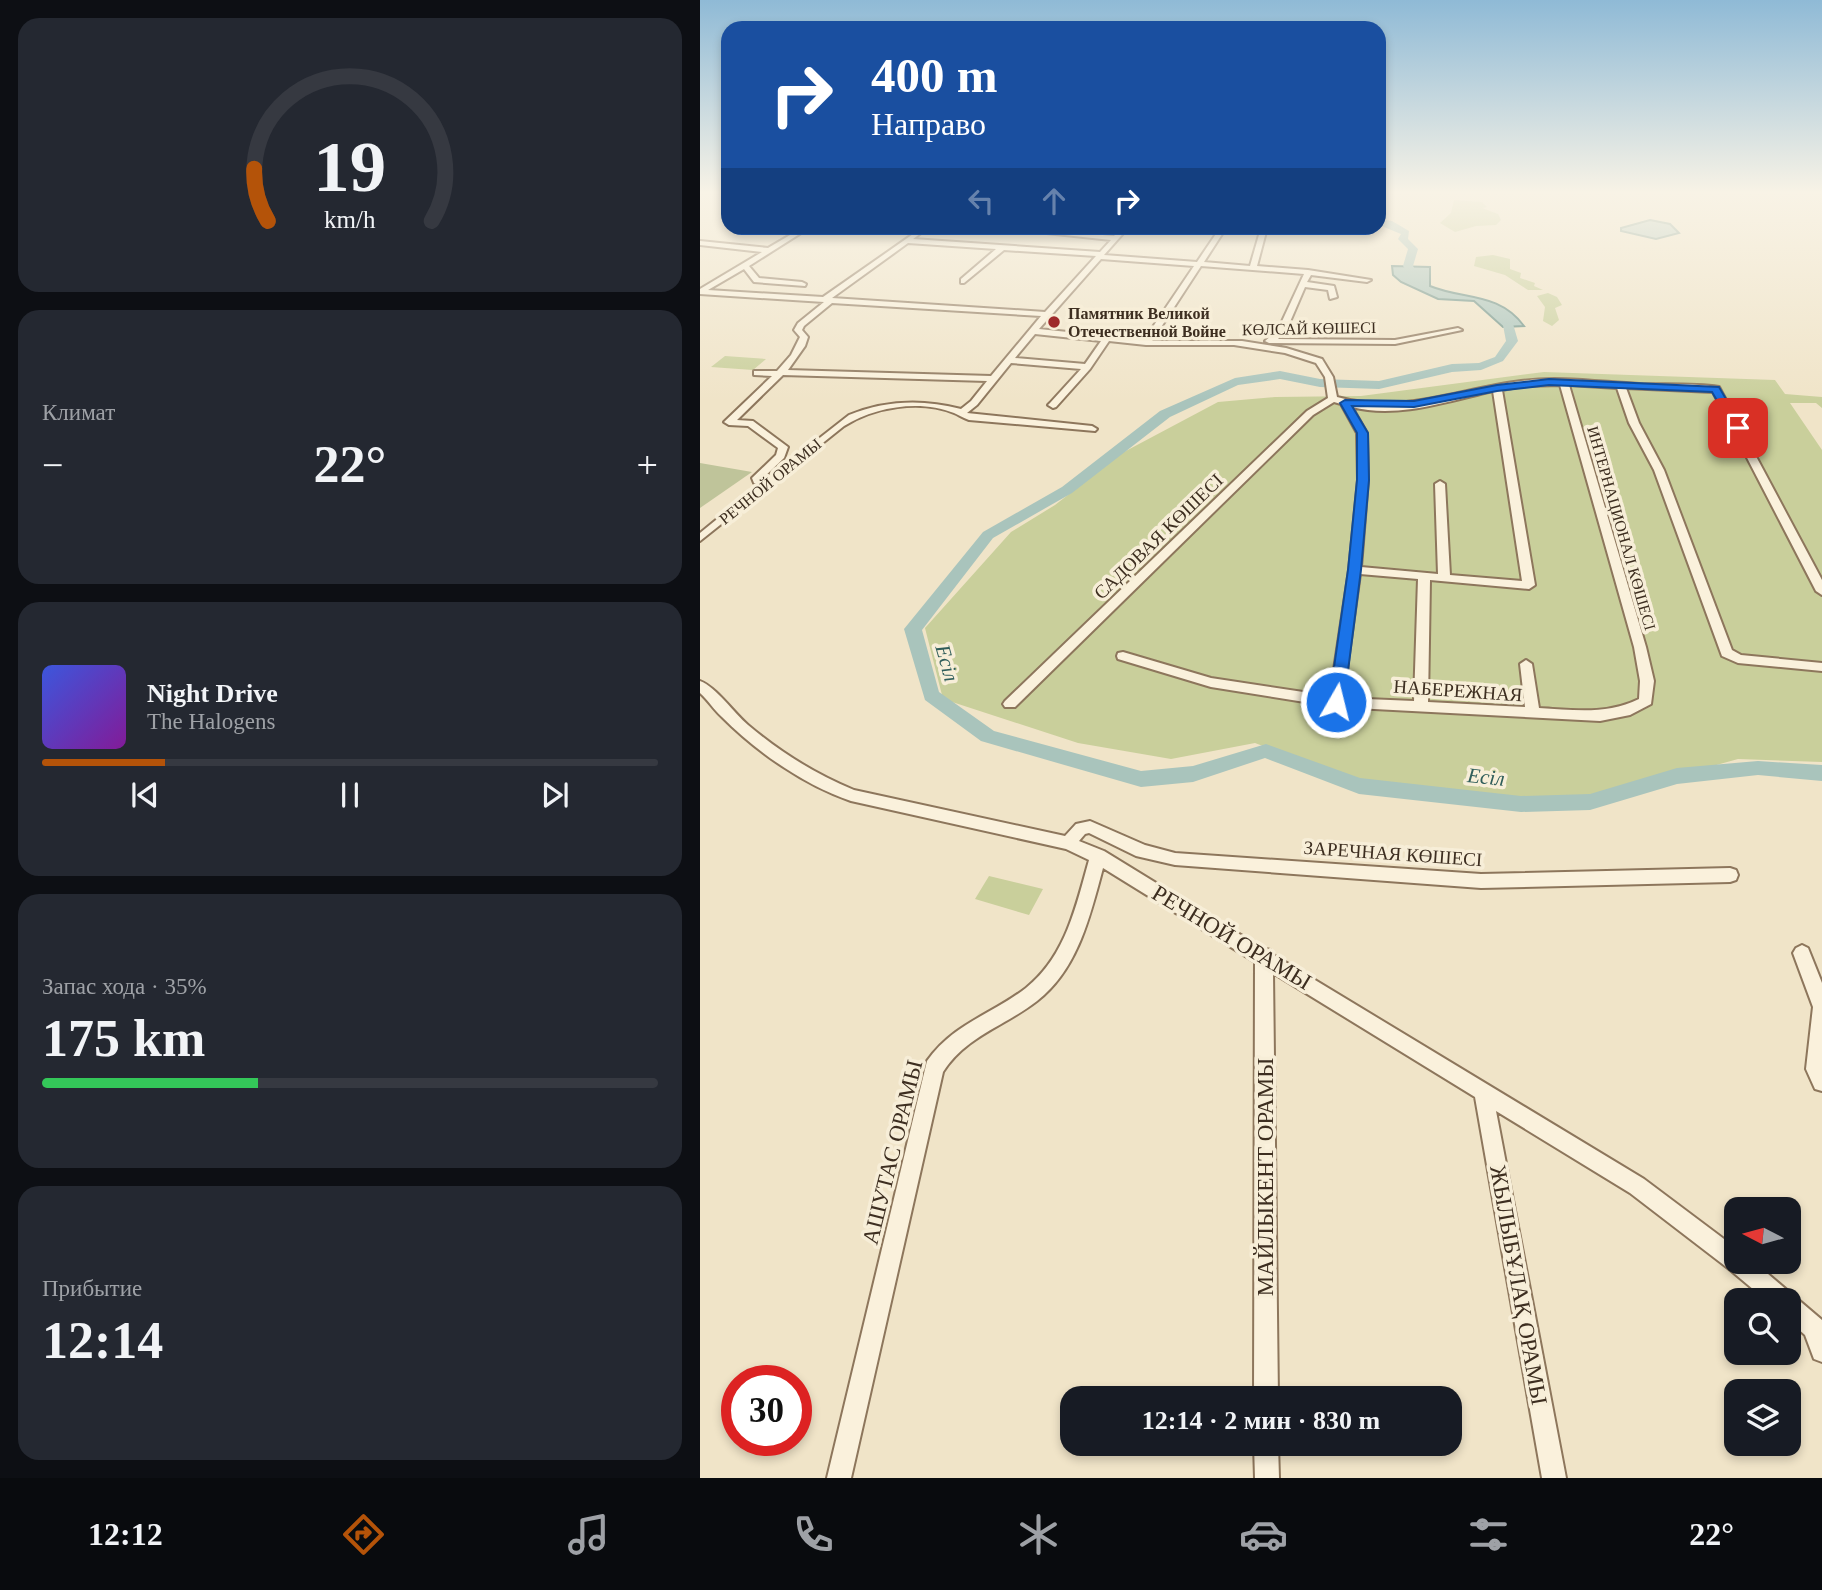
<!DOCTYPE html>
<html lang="ru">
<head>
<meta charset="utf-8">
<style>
	:root { --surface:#171b24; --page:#242831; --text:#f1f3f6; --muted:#9ea1a6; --line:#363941; --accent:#b45309 }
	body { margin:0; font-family:Georgia,serif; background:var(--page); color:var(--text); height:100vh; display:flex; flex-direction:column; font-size:26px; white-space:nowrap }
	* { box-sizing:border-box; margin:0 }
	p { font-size:23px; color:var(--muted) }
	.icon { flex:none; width:38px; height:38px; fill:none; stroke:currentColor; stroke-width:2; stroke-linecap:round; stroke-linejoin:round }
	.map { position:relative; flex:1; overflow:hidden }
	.drawer { display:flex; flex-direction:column; gap:18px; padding:18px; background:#0d0f14; width:700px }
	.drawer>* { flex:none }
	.hud { position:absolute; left:21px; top:21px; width:665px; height:214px; border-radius:21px; box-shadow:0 4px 10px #0003; background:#1a4fa0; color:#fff; overflow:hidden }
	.needle { width:46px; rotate:276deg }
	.tools { position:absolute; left:1024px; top:1197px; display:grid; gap:14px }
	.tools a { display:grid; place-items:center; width:77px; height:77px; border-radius:14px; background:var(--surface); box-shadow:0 4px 10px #0003; font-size:35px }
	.speed { position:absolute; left:21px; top:1365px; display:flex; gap:14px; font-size:35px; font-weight:700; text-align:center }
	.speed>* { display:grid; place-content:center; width:91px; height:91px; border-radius:50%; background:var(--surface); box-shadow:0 4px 10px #0003; line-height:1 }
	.speed .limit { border:10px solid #d22; background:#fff; color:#111 }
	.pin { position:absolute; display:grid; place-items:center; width:60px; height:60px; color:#fff; margin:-30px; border-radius:14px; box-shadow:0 4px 10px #0006 }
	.me { position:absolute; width:77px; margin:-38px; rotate:8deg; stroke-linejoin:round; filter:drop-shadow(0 0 5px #0008) }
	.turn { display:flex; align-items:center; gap:24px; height:147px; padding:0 35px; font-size:32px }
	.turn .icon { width:91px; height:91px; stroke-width:2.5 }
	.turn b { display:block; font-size:49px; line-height:60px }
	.lanes { display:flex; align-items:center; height:66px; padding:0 35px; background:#0003; justify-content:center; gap:35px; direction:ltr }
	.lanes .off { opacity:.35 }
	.big { font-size:52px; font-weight:700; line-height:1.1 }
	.drawer .card { flex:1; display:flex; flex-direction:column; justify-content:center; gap:10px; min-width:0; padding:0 24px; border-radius:21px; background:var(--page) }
	.drawer .dial { align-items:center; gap:0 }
	.dial svg { height:182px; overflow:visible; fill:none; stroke:var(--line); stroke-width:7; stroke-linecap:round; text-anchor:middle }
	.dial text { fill:var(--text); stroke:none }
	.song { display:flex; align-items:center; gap:21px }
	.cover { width:84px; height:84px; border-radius:10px; background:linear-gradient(135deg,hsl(230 70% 55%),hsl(290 70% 35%)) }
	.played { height:7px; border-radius:4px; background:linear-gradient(90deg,var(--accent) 20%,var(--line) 20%) }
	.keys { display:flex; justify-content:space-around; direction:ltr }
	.heat { display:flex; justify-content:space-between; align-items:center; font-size:38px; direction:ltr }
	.charge { height:10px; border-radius:5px; background:linear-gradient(90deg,#34c759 35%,var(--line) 0) }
	.trip { position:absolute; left:360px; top:1386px; width:402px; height:70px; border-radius:21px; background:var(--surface); box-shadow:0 4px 10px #0003; font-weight:700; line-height:70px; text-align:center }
	.menu { display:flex; height:112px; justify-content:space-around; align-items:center; background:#090b0e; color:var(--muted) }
	.menu .icon { width:49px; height:49px }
	.menu .active { color:var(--accent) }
	.menu b { font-size:32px; color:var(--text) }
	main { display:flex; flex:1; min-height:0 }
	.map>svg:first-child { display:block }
	.green { fill:#c9cf9b }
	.cemetery { fill:#bfc49a }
	.water { fill:#a9c4bc; stroke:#6f938a; stroke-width:2 }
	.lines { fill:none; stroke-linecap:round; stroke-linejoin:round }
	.river { fill:#a9c4bc; fill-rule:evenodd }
	.minor-casing { stroke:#8d765c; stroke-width:4 }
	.minor { fill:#faf1dc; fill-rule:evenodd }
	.route { fill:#1a73e8; stroke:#114b97; stroke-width:2 }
	.poi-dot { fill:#9e2a2b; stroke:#f7eed8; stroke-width:2.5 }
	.labels { text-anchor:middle; stroke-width:7; stroke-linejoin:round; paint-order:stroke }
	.far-poi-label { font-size:16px; font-weight:bold; fill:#3d2e20; stroke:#f7eed8; text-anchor:start }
	.far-street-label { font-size:16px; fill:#3d2e20; stroke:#f7eed8 }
	.street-label { font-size:19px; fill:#3d2e20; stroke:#f7eed8 }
	.water-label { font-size:21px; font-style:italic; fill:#2f5d5a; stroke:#f7eed8 }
	.near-street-label { font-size:23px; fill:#3d2e20; stroke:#f7eed8 }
</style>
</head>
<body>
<main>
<section class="drawer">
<div class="card dial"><svg viewBox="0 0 100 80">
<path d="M14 69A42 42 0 1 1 86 69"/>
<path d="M14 69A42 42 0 0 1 8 46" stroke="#b45309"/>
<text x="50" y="56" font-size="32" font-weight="700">19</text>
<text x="50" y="72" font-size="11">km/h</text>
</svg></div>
<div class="card"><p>Климат</p>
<div class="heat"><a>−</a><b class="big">22°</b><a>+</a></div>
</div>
<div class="card">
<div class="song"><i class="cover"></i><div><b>Night Drive</b><p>The Halogens</p></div></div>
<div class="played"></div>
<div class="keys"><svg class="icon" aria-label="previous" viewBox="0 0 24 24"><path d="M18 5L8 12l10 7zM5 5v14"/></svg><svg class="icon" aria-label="pause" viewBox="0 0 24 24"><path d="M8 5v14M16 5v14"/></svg><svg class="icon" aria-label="next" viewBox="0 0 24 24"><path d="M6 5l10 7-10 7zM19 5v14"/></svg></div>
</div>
<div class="card"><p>Запас хода · 35%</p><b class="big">175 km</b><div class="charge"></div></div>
<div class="card"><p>Прибытие</p><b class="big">12:14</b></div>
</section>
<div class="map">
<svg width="1122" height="1478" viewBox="0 0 1122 1478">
	<rect width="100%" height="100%" fill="#f0e4c8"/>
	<path class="green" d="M754,200L782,202L787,207L782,208L798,214L801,220L796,225L776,226L755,232L740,223L751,213Z
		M793,255L810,259V269L821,273L820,278L835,283L834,286L843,290H828L805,275L774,266L776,257Z
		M848,293L857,297L862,305L855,308L859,320L852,326L843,321L845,307L837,296Z
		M25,356L66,359L53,370L11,367Z
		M844,372L1075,380L1085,394L1122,397V408L1116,403H1090L1122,450V762L1038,759L855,810L664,785L555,743L471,759L378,743L243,699L225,628L311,532L355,505L422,453L518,402L575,397L661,396Z
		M289,876L343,889L329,915L275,899Z"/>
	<path class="cemetery" d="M0,463L52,472L0,508Z"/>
	<path class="water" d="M950,220L970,224L979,233L956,239L921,231V228Z
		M692,266L730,267V286C764,300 799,292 824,326L803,327L774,301L738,299L701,282L693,275Z"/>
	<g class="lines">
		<path class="river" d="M679,219L692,221L709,231L708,239L718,249L713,266L727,288H719L703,266L708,249L698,239L701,234L679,225Z
			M793,306L811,317L818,341L803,361L781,370L752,372L679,389L620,387L580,379L538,385L470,417L372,493L293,538L222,630L239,692L294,731L441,771L493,766L566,744L660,778L821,796L890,794L977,768L1058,761L1122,765V781L1058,775L977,784L890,810L821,812L659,794L565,758L493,782L441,787L281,741L225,700L204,629L283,532L362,487L460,411L535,378L580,371L620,379L679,381L752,364L779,363L795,357L806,341L802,320L788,309Z"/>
		<g class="minor-casing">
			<path id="minor" d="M102,228H109L49,266L59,278L102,282L106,284L105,286L54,282L44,269L8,290L123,297L216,232L194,230L191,228H228L213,239L400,252L411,240L300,228H320L414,236L422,228H428L404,255L497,262L520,228H526L504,262L550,266L561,228H567L557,266L608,270L671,280L667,282L611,275L607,282L634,286L637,297L630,299L628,290L605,287L586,331L578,339L695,340L758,328L762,330L695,344L569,343L565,341L578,330L604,274L501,266L452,341H542L586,348L622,359L633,377L637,397C703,415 757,389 821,381C860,376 900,382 939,384C965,385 993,383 1019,387L1122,580V595L1116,591L1013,392L926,388L939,423L964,470L1032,650L1041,655L1122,663V671L1038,663L1022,656L954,470L929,423L917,388L869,385L946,647L954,681L951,704L930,715L900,721L636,707L511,687L418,659L417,656L418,653L423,652L511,678L630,696L649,570L658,480L657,433L641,404L634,402L613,415L315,707H305L303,704L305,701L607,411L628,398L625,377L616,363L585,353L534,345H446L409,341L390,369L356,407L353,408L348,405L350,403L381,369L311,363L277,405L267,413L392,426L397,429L395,431L269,420C263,418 259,415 254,413C220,399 174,407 144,426L0,541V533L60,484L54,483L52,478L76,455L78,448L48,426L29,425L24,422L72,376L54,375V371H77L91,355L100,337L94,330L98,323L124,302L0,294V289L62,252L0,245V241L68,248ZM208,243L296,249L261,279V283H264L304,250L396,256L345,312L132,298ZM401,259L494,266L444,340L339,329ZM132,303L341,316L291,376L88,370L105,346L108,337L102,330L104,326ZM335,334L401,341L385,364L315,358ZM83,375L287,381L271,401L261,409C223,399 186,400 149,415L66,480L62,479L84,458L88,447L53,421L37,420ZM860,385L934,647L940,681L939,699C907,715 874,710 839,708L832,664L826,660L820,664L825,707L728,702L730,580L829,589L835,585L802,390L823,386ZM793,391L822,581L750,575L745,484L740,481L735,484L738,574L661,567L668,480L667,433L652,407C697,419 749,401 793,391ZM660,574L718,579L714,701L643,698Z
				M0,681C16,687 34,713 48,725C80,752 115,774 154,790L365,836L376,824L390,821L445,845L475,853L781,874L1030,868L1036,870L1038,875L1036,880L1030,882L781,888L475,865L436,856L389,833L385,834L379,841L404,851L562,948L570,950L572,954L944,1179L1036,1248V1262H1054L1122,1320V1362L1114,1359L1105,1335L1088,1320V1300H1066L1029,1269L930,1193L796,1111L866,1478H842L775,1097L573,973L578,1398H554L555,962L403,868C390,916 378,969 337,1001C305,1026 266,1036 243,1072L151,1478H127L227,1061C254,1023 291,1015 326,988C366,956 376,906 389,860L366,849L151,801C104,785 57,752 22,717C14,710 8,700 0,693Z
				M1102,945L1108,948L1122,983V1091L1115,1089L1106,1069L1113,1007L1093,953L1096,948Z
				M554,1444H578L579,1478H555Z"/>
		</g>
		<use href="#minor" class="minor"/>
	</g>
	<linearGradient id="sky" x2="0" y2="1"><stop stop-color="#8fbad6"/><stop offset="0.48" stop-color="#f8f3e6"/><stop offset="1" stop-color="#f8f3e6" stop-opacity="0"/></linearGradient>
	<rect width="1122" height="401" fill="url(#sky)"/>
	<path class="route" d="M849,379L1019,387L1043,428L1034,430L1012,392L849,385L797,391L714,407L652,406L668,433L669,480L661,570L644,702L636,707L631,706L629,702L648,570L657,480V433L640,403L645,400L714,401L797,385Z"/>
	<circle class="poi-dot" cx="354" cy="322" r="7"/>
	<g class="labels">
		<g class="far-poi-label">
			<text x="368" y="319">Памятник Великой<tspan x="368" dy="18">Отечественной Войне</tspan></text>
		</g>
		<g class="far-street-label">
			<text transform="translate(609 328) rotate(-1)" y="6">КӨЛСАЙ КӨШЕСІ</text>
			<text transform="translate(70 481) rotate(-39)" y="6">РЕЧНОЙ ОРАМЫ</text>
			<text transform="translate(922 528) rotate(74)" y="6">ИНТЕРНАЦИОНАЛ КӨШЕСІ</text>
		</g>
		<g class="street-label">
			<text transform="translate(458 536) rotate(-44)" y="7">САДОВАЯ КӨШЕСІ</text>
			<text transform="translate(758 690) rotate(4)" y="7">НАБЕРЕЖНАЯ</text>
			<text transform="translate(693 853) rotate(4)" y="7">ЗАРЕЧНАЯ КӨШЕСІ</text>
		</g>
		<g class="water-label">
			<text transform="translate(247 663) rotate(74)" y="7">Есіл</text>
			<text transform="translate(786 777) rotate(6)" y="7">Есіл</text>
		</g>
		<g class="near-street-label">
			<text transform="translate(532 937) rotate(31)" y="8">РЕЧНОЙ ОРАМЫ</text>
			<text transform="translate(192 1152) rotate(-76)" y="8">АШУТАС ОРАМЫ</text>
			<text transform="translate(565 1177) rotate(-90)" y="8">МАЙЛЫКЕНТ ОРАМЫ</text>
			<text transform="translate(819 1285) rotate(80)" y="8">ЖЫЛЫБҰЛАҚ ОРАМЫ</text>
		</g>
	</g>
</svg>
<div class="tools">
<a><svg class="needle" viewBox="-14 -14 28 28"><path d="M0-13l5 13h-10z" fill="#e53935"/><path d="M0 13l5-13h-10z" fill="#9ea1a6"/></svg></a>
<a><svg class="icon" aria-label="search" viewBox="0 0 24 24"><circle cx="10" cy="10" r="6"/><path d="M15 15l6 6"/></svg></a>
<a><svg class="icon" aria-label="layers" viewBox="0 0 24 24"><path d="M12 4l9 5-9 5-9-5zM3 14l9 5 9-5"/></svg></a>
</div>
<div class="speed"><div class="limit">30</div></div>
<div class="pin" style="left:1038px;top:428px;background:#d93025"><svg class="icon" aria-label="arrive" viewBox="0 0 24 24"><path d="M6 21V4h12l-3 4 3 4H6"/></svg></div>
<svg class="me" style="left:636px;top:702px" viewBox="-20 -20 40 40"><circle r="17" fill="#1a73e8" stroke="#fff" stroke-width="3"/><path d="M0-11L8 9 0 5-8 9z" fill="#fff"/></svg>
<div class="trip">12:14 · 2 мин · 830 m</div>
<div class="hud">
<div class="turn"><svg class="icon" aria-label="right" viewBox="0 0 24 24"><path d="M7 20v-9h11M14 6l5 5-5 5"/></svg><div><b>400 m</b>Направо</div></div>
<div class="lanes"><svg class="icon off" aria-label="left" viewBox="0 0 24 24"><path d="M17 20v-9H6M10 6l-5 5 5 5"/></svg><svg class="icon off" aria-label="ahead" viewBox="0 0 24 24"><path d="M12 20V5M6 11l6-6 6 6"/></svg><svg class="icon" aria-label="right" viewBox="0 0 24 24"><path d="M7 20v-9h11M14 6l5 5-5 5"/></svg></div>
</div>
</div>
</main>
<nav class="menu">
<b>12:12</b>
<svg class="icon active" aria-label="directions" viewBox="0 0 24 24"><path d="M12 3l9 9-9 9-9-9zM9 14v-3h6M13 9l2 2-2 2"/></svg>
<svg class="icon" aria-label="music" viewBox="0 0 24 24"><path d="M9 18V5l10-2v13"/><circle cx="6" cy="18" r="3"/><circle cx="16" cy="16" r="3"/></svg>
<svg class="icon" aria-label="phone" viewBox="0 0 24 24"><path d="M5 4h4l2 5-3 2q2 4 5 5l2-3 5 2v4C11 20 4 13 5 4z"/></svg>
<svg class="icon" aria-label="climate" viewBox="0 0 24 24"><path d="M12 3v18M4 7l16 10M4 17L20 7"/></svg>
<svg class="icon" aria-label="car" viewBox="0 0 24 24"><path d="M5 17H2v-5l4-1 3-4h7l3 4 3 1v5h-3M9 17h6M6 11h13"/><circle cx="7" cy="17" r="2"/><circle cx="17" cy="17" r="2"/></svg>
<svg class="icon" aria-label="filters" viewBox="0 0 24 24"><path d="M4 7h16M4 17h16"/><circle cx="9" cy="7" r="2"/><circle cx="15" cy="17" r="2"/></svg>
<b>22°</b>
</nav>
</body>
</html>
